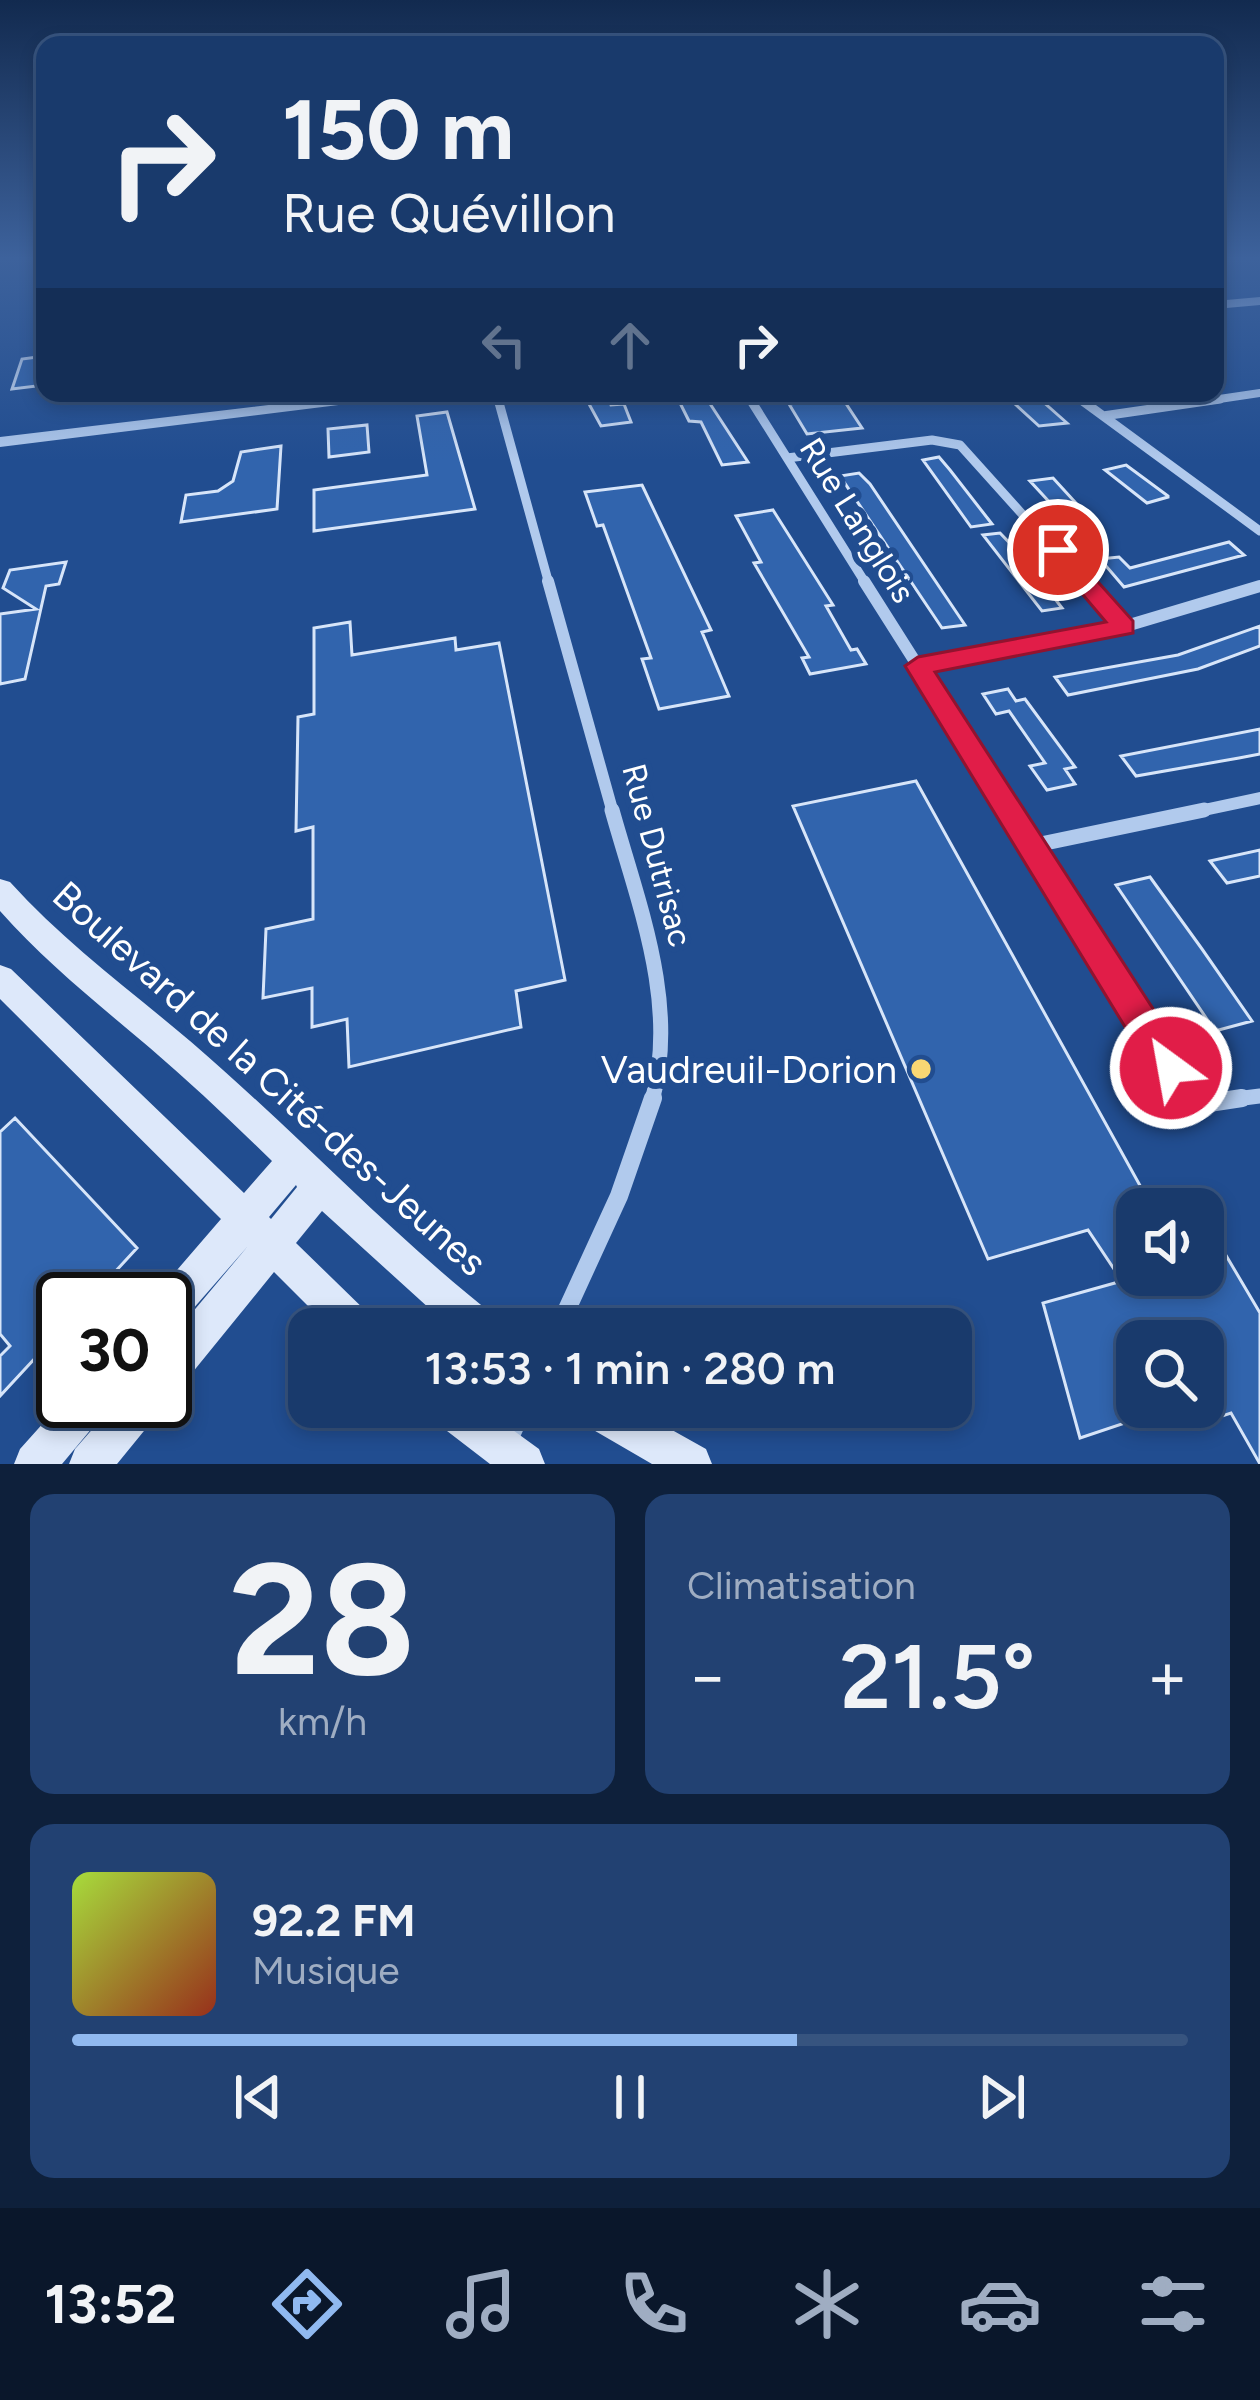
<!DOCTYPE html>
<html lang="fr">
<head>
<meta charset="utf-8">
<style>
	:root { --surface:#193a6c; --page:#224172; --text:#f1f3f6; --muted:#9fadc2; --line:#37547f; --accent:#90b9f0 }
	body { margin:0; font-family:Figtree,sans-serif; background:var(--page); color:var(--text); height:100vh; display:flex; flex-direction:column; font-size:45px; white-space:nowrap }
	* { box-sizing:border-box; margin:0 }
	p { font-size:39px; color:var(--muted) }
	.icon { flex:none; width:66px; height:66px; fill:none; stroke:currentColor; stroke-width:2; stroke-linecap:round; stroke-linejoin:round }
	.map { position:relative; height:1464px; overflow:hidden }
	.details { display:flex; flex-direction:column; gap:30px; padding:30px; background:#0e203b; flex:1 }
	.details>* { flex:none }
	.hud { position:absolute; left:36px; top:36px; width:1188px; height:366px; border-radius:24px; box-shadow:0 6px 18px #0003,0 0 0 3px var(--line); background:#193a6c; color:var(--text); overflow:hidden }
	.controls { position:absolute; left:1116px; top:1188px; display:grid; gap:24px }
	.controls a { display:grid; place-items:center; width:108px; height:108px; border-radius:24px; background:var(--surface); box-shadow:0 6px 18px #0003,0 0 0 3px var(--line); font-size:60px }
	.speed { position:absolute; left:36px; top:1272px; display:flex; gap:24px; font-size:60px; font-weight:700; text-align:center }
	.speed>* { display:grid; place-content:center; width:156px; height:156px; border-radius:50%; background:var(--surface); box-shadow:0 6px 18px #0003,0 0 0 3px var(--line); line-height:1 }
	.speed .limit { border:6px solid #111; border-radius:18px; background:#fff; color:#111 }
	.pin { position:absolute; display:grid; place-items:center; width:102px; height:102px; color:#fff; margin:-51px; border:6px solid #fff; border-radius:50%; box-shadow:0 3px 12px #0007 }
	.me { position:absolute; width:132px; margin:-66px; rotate:328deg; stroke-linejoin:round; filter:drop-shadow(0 0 9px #0008) }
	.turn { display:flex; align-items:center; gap:42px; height:252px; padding:0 48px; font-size:54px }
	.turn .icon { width:156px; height:156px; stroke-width:2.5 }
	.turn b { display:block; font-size:84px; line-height:102px }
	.lanes { display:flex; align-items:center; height:114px; padding:0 48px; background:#0003; justify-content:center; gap:60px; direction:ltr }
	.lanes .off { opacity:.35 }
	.big { font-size:90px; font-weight:600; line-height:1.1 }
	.details .card { flex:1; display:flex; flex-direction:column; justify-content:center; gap:18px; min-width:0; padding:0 42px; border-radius:24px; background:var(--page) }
	.details .dial { align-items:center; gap:0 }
	.dial b { font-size:156px; line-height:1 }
	.song { display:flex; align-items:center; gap:36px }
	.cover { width:144px; height:144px; border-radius:18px; background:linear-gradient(135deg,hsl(80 70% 55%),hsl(10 70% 35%)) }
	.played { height:12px; border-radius:6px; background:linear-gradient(90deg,var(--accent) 65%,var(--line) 65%) }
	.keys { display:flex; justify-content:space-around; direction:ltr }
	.heat { display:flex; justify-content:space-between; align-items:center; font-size:66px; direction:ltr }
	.details .tiles { flex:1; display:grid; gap:30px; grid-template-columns:1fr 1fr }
	.card:last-child { grid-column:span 2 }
	.trip { position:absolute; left:288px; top:1308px; width:684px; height:120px; border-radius:24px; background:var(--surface); box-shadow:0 6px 18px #0003,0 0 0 3px var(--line); font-weight:600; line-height:120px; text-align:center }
	.tab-bar { display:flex; height:192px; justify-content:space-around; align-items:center; background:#0a172b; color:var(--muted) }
	.tab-bar .icon { width:84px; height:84px }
	.tab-bar .active { color:var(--accent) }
	.tab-bar b { font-size:54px; color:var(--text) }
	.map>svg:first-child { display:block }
	.building { fill:#3164ad; stroke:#d7e5f9; stroke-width:3 }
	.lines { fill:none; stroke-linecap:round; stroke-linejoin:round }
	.minor-far4 { stroke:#b1caed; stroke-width:8 }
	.minor-far3 { stroke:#b1caed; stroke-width:9 }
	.minor-far2 { stroke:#b1caed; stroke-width:12 }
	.minor-far1 { stroke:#b1caed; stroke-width:15 }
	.minor { stroke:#b1caed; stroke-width:18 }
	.tertiary { fill:#b1caed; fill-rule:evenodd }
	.secondary { fill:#dde8fa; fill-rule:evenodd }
	.route { fill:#e11d48; stroke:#92132f; stroke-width:3 }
	.poi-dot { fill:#f9d773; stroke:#214d90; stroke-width:4.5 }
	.labels { text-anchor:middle; stroke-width:12; stroke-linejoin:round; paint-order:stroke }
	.street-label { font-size:33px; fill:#fff; stroke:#214d90 }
	.near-poi-label { font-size:39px; fill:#fff; stroke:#214d90; text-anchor:end }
	.near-street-label { font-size:39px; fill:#fff; stroke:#214d90 }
</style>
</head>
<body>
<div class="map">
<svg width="1260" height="1464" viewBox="0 0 1260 1464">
	<rect width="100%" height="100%" fill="#214d90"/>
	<path class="building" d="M45,356V385L12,389L22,359Z
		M583,393H607L611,405L624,404L631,422L601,426Z
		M675,393H703L748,462L722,465L701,422L689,421Z
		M792,393H839L862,428L807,434L789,404L798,403Z
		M1003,393H1033L1067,423L1039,426Z
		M447,412L475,509L314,531V490L427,475L417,416Z
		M367,425L369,452L329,457L328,429Z
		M281,446L277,509L181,522L186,495L218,491L233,481L241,452Z
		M939,457L950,470L992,524L971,527L923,460Z
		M1126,465L1168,496V497L1147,503L1105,470Z
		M859,473L870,484L965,625L942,628L840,476Z
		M1053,478L1085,513L1082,517L1065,519L1030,481Z
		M642,485L711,630L702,632L729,696L659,709L642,659L651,658L603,525L597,526L585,492Z
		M773,510L833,605L826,606L851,650L857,649L866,664L810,674L802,658L809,657L754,563L761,562L736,516Z
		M1000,533L1023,557L1062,608L1042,611L983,535Z
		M1229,542L1244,555L1124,587L1100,559L1119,557L1130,568Z
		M66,562L59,584L46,586L25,679L0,684V614L36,609L3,588L10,570Z
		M350,622L352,655L455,638L456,650L499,643L565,980L516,991L521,1027L349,1067L347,1019L312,1027V988L263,998L266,929L313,919V827L296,831L298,717L314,714V628Z
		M1260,626V646L1198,669L1068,695L1055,677L1178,655Z
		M1008,689L1016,701L1025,699L1075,767L1065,769L1075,784L1047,790L1030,766L1045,763L1009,711L996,714L983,694Z
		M1260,729V754L1239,758L1136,776L1121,756Z
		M916,781L1153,1209H1137V1216L1122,1220L1137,1249V1275H1203V1258L1224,1252L1260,1313V1464L1231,1413L1213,1419L1203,1400V1341H1137V1419L1080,1438L1043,1303L1122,1281L1088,1230L988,1259L793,806Z
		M1260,850V876L1227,883L1210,861Z
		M1150,877L1202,949L1252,1021L1215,1031L1116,885Z
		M15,1118L137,1248L90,1299H63V1328L0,1396V1356L10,1346L0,1334V1132Z"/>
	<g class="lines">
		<path class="minor-far4" d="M496,393L498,402
			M746,393L752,402
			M1072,393L1084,402
			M1199,402L1260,393"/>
		<path class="minor-far3" d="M498,399L549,584
			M750,399L866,584
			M1080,399L1260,531
			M1103,416L1220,399
			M787,458L932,440L960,445L1085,584"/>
		<path class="minor-far2" d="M548,581L613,813
			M864,581L1011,813
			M1082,581L1124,627
			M918,666L1116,629L1260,586
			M1190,813L1260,798"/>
		<path class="minor-far1" d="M612,810C638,903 679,1004 652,1101
			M1009,810L1181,1082L1207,1101
			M1031,846L1204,810
			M1220,1101L1260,1096"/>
		<path class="minor" d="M1203,1098L1209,1103L1242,1098
			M558,1329L619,1196L653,1098
			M507,1444L524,1407"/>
		<path class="tertiary" d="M1260,297V305L1215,309V301Z
			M368,393H410L403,397L0,447V437Z"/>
		<path class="secondary" d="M0,879L10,882C74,953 153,1006 223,1070C315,1152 398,1240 495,1316L501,1329H452L322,1211L296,1243L371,1316L377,1329H331L274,1272L179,1389L165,1394V1345L248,1246L178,1326L165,1332V1299H152L221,1219L0,999V965L11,969L244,1193L272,1161C232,1122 192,1084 150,1048C98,1004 45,962 0,911ZM296,1185L297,1187L271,1219L269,1217Z
			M63,1401H109L103,1415L62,1464H14L20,1449Z
			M117,1401H163L157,1415L117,1464H69L75,1449Z
			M428,1407H481L539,1449L545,1464H490L434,1421Z
			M572,1407H631L706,1449L712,1464H652L578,1421Z"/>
	</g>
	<linearGradient id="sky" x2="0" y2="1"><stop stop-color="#122a4f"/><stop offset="0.56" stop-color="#3d629c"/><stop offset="1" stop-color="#3d629c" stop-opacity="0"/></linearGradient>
	<rect width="1260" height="461" fill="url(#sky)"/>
	<path class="route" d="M1050,545H1065L1133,621V633L935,672L1183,1055L1189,1068L1183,1081L1171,1086L1158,1081L905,666L918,657L1106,622L1050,556Z"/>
	<circle class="poi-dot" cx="921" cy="1069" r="12"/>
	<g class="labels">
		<g class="street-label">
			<text transform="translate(858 520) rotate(58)" y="12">Rue Langlois</text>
			<text transform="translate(658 855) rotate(75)" y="12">Rue Dutrisac</text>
		</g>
		<g class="near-poi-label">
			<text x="897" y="1083">Vaudreuil-Dorion</text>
		</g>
		<g class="near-street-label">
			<text transform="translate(270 1078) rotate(42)" y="14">Boulevard de la Cité-des-Jeunes</text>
		</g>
	</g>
</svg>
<div class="controls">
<a><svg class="icon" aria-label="sound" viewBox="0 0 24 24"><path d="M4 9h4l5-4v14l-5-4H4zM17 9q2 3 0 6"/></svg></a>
<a><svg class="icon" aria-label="search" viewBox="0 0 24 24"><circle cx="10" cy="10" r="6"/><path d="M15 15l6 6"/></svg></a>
</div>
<div class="speed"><div class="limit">30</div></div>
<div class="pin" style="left:1058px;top:550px;background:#d93025"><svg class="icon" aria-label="arrive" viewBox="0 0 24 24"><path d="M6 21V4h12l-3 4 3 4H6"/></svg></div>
<svg class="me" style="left:1171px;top:1068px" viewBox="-20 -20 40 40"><circle r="17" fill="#e11d48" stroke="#fff" stroke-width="3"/><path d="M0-11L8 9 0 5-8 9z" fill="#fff"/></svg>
<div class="trip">13:53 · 1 min · 280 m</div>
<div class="hud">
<div class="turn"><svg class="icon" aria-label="right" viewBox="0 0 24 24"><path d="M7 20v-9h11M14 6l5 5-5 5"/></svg><div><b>150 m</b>Rue Quévillon</div></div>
<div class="lanes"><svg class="icon off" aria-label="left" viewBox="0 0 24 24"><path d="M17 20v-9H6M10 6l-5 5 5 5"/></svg><svg class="icon off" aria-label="ahead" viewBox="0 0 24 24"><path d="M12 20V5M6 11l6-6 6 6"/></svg><svg class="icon" aria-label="right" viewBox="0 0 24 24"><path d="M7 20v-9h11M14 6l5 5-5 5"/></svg></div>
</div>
</div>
<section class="details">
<div class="tiles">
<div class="card dial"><b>28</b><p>km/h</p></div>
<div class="card"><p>Climatisation</p>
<div class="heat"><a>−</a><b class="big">21.5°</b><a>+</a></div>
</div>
<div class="card">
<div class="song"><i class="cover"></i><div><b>92.2 FM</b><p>Musique</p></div></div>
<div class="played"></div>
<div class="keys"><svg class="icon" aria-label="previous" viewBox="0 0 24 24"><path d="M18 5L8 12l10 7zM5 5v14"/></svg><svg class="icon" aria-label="pause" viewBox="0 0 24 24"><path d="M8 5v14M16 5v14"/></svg><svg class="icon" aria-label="next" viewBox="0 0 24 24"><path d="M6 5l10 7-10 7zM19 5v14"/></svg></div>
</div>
</div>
</section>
<nav class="tab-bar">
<b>13:52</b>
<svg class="icon active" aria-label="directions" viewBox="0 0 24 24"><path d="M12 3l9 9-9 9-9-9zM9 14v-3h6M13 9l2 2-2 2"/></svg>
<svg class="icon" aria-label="music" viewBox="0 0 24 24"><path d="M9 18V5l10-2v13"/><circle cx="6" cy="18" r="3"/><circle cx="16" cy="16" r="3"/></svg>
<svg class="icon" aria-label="phone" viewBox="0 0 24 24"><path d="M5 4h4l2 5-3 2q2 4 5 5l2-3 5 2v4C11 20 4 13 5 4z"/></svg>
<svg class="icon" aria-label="climate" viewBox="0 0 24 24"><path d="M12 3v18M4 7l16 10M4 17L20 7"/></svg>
<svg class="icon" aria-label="car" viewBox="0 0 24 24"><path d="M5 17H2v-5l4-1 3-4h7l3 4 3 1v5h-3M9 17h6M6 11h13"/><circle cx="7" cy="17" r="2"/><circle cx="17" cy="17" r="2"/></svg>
<svg class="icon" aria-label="filters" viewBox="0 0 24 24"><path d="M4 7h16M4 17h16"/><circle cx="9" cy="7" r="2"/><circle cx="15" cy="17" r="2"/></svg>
</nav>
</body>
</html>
